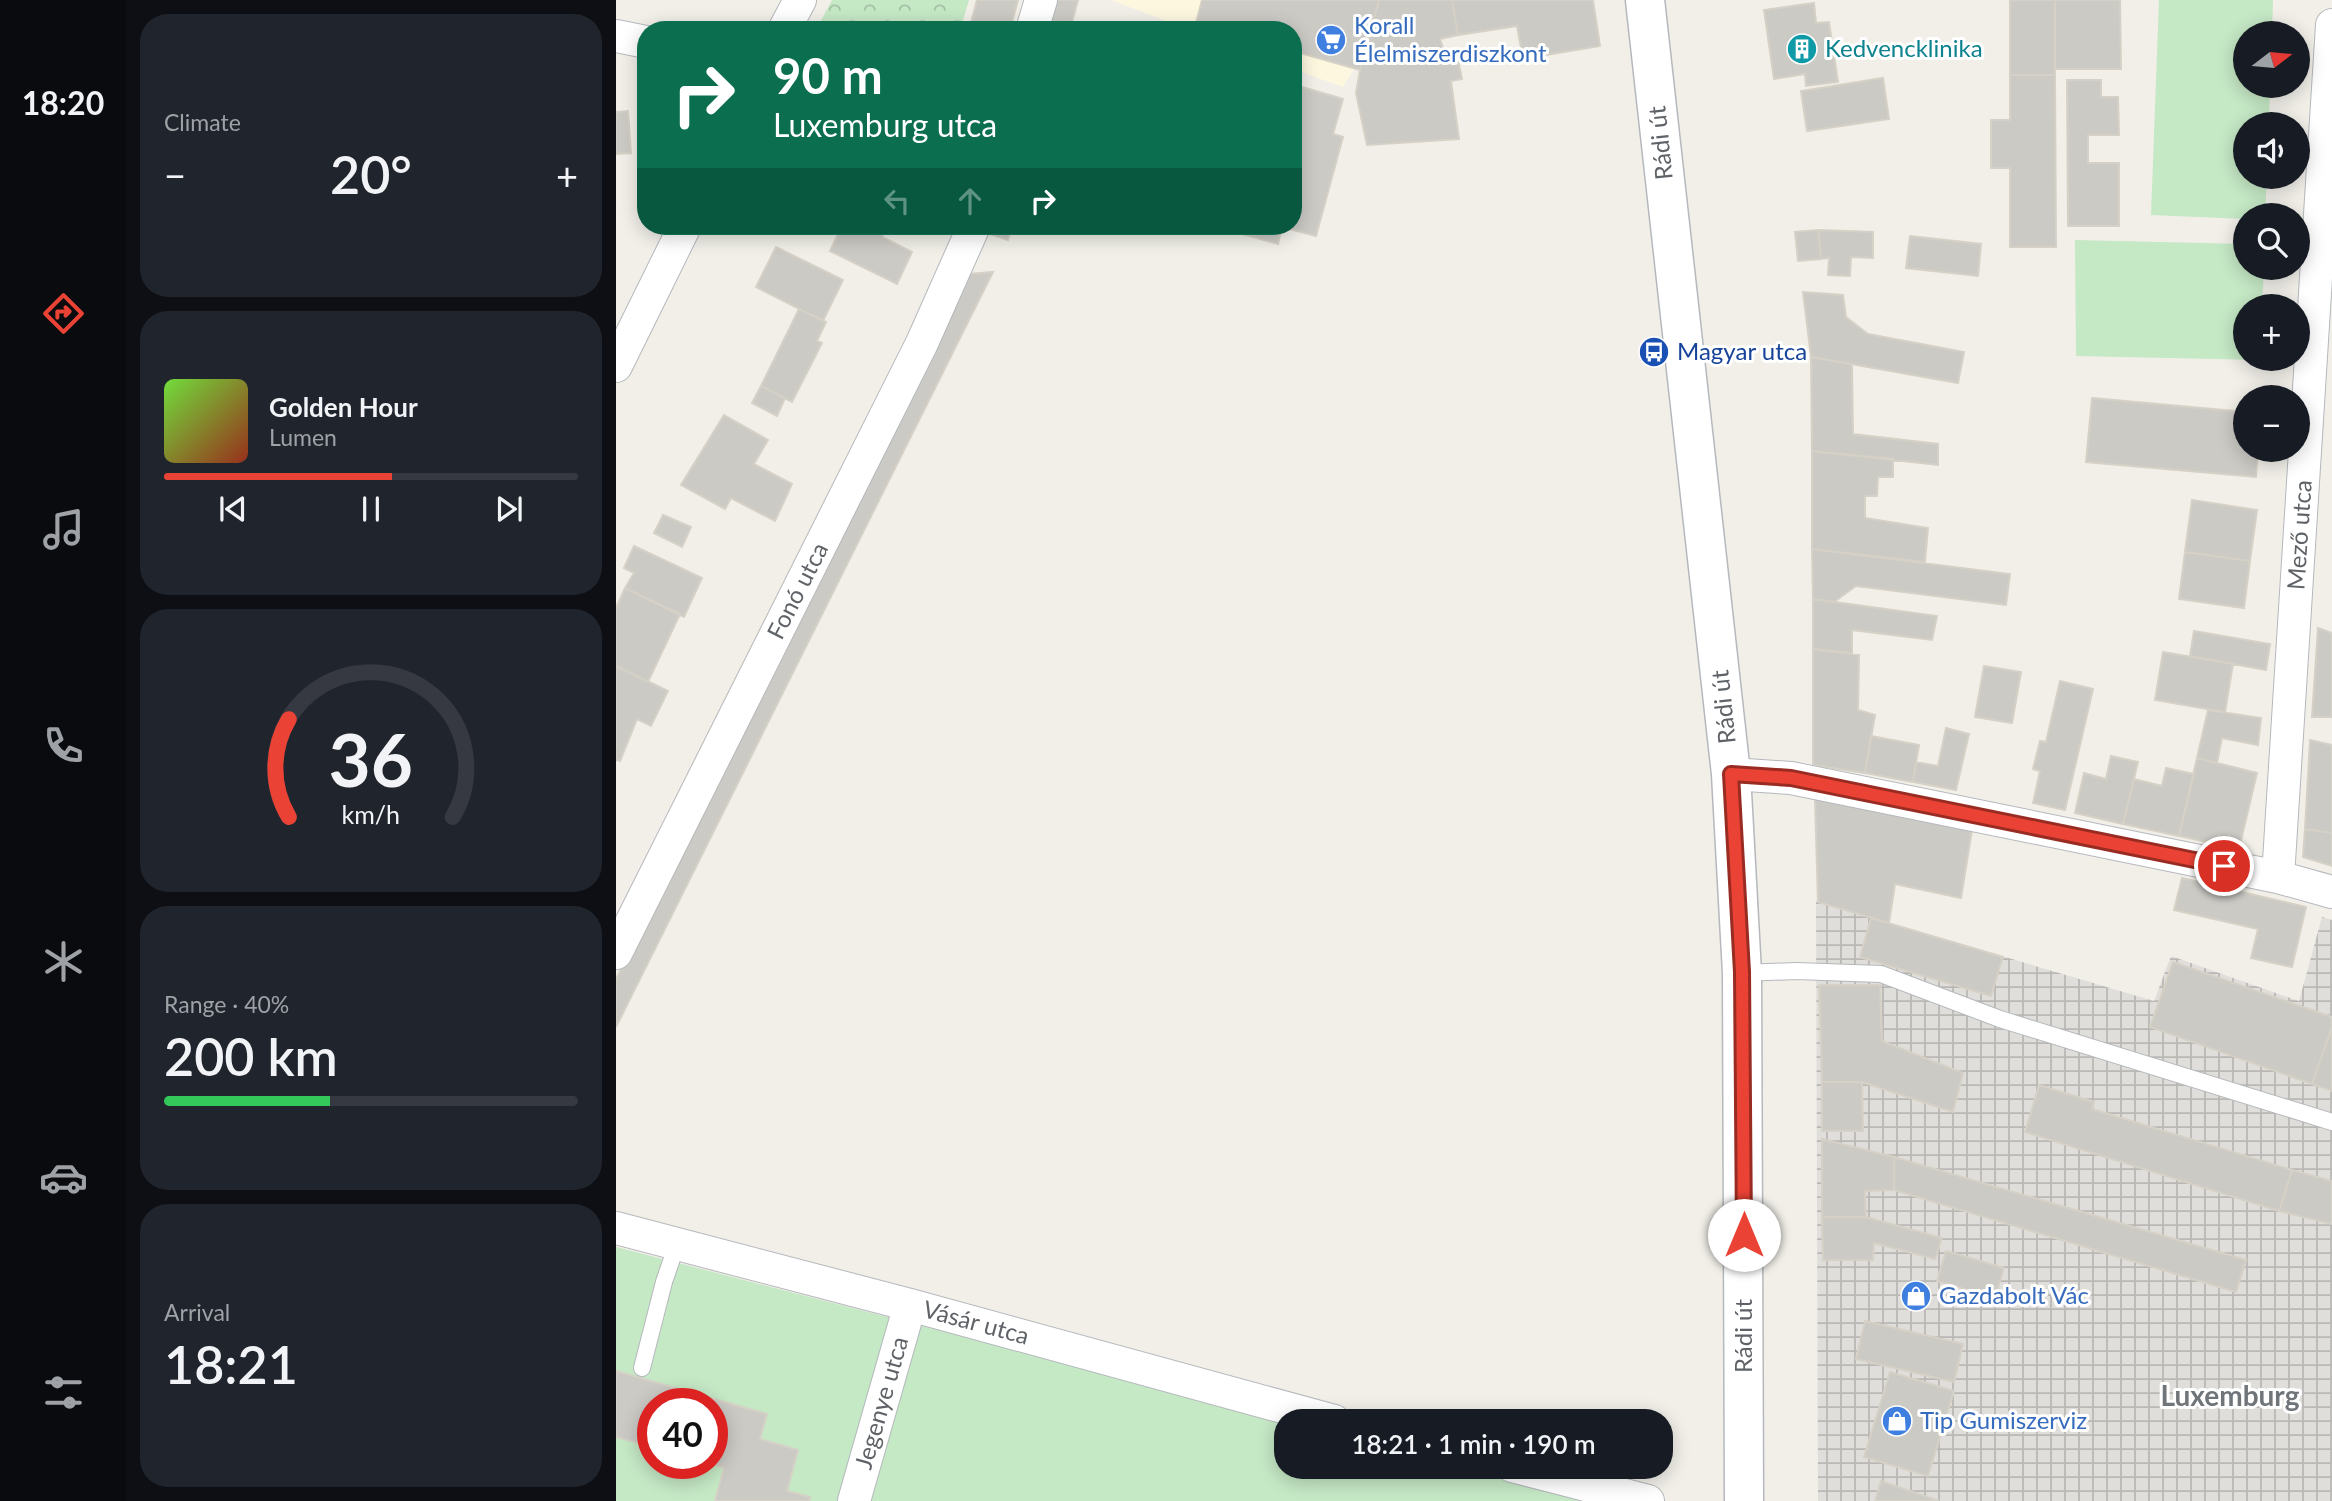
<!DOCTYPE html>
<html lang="en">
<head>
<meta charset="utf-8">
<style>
	:root { --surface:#171b24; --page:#20242c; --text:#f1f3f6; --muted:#9ea1a6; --line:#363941; --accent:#ea4335 }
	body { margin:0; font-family:Lato,sans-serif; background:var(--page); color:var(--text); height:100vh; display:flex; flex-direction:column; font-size:26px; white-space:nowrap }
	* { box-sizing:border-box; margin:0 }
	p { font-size:23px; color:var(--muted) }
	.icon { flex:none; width:38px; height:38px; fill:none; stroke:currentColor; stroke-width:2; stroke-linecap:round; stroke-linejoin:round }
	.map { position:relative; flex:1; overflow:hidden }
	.drawer { display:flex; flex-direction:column; gap:14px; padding:14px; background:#0d0f14; width:490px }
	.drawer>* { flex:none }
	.guide { position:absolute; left:21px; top:21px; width:665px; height:214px; border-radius:28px; box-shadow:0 4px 18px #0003; background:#0b6e4f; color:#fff; overflow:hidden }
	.needle { width:46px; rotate:74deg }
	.buttons { position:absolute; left:1617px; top:21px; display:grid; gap:14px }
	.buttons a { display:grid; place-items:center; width:77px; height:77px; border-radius:50%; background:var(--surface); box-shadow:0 4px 18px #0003; font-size:35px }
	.speed { position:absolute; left:21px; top:1388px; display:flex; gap:14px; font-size:35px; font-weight:700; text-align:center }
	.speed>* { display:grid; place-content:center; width:91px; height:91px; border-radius:50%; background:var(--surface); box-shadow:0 4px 18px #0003; line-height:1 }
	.speed .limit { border:10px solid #d22; background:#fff; color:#111 }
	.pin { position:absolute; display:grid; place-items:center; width:60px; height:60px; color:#fff; margin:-30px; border:4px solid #fff; border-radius:50%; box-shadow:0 2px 7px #0007 }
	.me { position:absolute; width:77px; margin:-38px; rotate:0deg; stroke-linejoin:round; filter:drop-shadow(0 0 5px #0008) }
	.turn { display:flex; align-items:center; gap:24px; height:147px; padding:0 21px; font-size:32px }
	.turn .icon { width:91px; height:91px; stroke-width:2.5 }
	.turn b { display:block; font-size:49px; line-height:60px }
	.lanes { display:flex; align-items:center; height:66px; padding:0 21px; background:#0003; justify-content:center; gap:35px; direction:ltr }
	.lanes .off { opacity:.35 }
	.big { font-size:52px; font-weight:600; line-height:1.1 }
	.drawer .card { flex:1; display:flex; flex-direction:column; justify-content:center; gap:10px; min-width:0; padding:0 24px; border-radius:28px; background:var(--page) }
	.drawer .dial { align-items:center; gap:0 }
	.dial svg { height:182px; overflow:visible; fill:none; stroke:var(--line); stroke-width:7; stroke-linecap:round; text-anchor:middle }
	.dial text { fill:var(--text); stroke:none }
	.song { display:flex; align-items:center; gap:21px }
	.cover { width:84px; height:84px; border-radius:10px; background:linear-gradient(135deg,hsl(100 70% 55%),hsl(10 70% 35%)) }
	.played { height:7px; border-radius:4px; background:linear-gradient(90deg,var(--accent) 55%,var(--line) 55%) }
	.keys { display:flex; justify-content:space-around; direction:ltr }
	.heat { display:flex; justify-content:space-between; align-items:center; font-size:38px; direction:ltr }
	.charge { height:10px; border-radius:5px; background:linear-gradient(90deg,#34c759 40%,var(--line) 0) }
	.trip { position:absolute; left:658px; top:1409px; width:399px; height:70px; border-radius:28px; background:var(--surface); box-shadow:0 4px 18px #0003; font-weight:600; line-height:70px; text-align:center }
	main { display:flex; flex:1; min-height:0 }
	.menu { display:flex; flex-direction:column; width:126px; justify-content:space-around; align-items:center; background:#090b0e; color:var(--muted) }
	.menu .icon { width:49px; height:49px }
	.menu .active { color:var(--accent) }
	.menu b { font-size:32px; color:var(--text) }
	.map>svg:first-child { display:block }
	.commercial { fill:#fef7e0 }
	.industrial { fill:url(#industrial-grid) }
	.grass { fill:#c5e8c5; fill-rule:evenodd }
	.park { fill:url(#park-crowns) }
	.building { fill:#cccac5; stroke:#d6d1c6; stroke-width:2 }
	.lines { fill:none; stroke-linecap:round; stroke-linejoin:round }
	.service-casing { stroke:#b5b8bc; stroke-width:18 }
	.minor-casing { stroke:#b5b8bc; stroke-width:34 }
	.tertiary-casing { stroke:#b5b8bc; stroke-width:41 }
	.service { stroke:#fff; stroke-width:16 }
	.minor { stroke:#fff; stroke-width:32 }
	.tertiary { stroke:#fff; stroke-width:38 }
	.route-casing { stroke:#982c22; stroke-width:18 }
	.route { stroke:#ea4335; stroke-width:12 }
	.labels { text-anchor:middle; stroke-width:6; stroke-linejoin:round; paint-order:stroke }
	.shop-label { font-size:24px; fill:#366cbe; stroke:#fff; text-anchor:start }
	.culture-label { font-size:24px; fill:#0d838f; stroke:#fff; text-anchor:start }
	.street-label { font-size:24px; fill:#5f6368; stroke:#fff }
	.transit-label { font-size:24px; fill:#164399; stroke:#fff; text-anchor:start }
	.quarter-label { font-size:28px; font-weight:bold; fill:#70757a; stroke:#fff }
</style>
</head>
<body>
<main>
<nav class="menu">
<b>18:20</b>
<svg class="icon active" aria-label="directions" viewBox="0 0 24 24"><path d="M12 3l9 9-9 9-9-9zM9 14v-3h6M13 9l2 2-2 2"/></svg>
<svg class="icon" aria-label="music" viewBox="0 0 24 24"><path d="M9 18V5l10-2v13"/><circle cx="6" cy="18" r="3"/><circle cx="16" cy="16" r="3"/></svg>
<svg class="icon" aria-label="phone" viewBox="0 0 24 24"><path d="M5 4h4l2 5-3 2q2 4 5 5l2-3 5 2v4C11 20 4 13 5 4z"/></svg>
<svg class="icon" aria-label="climate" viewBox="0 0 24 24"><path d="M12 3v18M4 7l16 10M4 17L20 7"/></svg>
<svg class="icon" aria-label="car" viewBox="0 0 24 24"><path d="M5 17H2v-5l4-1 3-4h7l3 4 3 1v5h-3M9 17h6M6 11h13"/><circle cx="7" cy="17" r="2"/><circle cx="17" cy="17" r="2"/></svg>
<svg class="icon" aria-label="filters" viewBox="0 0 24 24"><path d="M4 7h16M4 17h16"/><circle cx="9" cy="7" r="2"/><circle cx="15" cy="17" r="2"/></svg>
</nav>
<section class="drawer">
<div class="card"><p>Climate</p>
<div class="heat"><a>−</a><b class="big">20°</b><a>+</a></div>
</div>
<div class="card">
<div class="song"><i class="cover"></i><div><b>Golden Hour</b><p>Lumen</p></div></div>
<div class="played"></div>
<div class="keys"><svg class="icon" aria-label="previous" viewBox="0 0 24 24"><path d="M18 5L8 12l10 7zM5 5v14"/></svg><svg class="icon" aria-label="pause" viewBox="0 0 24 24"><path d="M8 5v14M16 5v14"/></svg><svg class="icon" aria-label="next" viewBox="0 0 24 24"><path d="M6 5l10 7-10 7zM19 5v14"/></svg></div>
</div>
<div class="card dial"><svg viewBox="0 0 100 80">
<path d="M14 69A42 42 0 1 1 86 69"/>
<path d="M14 69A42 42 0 0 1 14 26" stroke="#ea4335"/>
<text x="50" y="56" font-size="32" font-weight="700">36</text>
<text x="50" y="72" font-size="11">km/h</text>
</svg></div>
<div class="card"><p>Range · 40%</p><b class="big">200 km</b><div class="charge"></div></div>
<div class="card"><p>Arrival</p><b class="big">18:21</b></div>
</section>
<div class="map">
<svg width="1716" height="1501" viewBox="0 0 1716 1501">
	<defs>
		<pattern id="industrial-grid" width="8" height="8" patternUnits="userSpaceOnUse" patternTransform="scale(1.75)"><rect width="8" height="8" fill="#e0deda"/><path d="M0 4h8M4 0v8" fill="none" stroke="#b9b8b5"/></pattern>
		<pattern id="park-crowns" width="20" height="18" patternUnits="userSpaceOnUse" patternTransform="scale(1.75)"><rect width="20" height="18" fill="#c5e8c5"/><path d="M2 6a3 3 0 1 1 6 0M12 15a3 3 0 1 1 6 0" fill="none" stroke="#a3c0a4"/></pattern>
	</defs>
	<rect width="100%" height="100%" fill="#f1efe8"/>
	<path class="commercial" d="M495,0H780L727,87L677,69V30H574Z"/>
	<path class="industrial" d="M1200,901L1538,1001L1555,956L1683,1001L1706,917L1716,920V1501H1202Z"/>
	<path class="grass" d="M1543,0H1657L1656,33H1629V86H1654L1653,124H1629V177H1651L1649,215H1629V219L1535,215Z
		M1459,240L1629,244V268H1648L1646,306H1629V359L1644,360L1460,356Z
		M0,1247L675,1421H670V1466L852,1467L986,1501H0ZM37,1404H96V1463H37Z"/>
	<path class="park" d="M216,0H353L344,30H200Z"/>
	<path class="building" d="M361,0H402L394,30H353Z
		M435,0H462L454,30H426Z
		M586,0H763L744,70L677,51V30H602L580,23Z
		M763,0H836L842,35L824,39L830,56L841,55L846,79L835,81L843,139L751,145L740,93L744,70Z
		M836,0H977L984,46L907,59L901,26L842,35Z
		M1394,0H1439V75H1394Z
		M1439,0H1504L1505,69H1439Z
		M1198,3L1200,23L1213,22L1222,82L1190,86L1189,74L1158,79L1148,10Z
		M1394,75H1439L1440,247H1394V168H1375V120H1394Z
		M1267,78L1273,119L1191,131L1185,91Z
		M1451,80H1485V97H1502L1503,135H1472V163H1503V226H1452Z
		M686,87L727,99L717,134L727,137L700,236L666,227L662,244L619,232L621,226H677V119Z
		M12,111L15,153L0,154V112Z
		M226,226H271L266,237L296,252L281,284L214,251Z
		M367,226H396L392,240L365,231Z
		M1202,230L1257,232V258L1235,257L1234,276L1212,275L1213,258L1205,259Z
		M1202,230L1205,259L1182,261L1179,232Z
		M1294,236L1365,244L1362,276L1290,268Z
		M160,247L227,280L207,321L140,287Z
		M377,272L0,1027V979L353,274Z
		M1187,292L1227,295L1230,317L1252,334L1348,352L1342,383L1195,357Z
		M183,309L210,322L201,341L206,343L176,402L145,386Z
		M1195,357L1236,364L1237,434L1322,444V465L1196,451Z
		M145,386L169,398L161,416L136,403Z
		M1476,398L1629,412V450H1642L1640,477L1470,462Z
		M108,415L152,440L138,464L176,484L159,521L115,498L109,509L65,485Z
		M1196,451L1277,459V477H1262L1261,496H1249V518L1312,528L1309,562L1196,549Z
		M1576,500L1641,510L1634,561L1569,552Z
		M47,515L75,527L66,547L38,533Z
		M18,546L86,578L68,617L9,588L18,573L8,568Z
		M1196,549L1394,574L1390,605L1240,586L1218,602L1197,599Z
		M1569,552L1634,561L1628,608L1563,599Z
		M9,588L64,614L32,682L0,666V608Z
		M1197,599L1321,616L1316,640L1236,630V653L1197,649Z
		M1702,628L1716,633V717H1696Z
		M1578,631L1654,644L1650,670L1574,656Z
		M1197,649L1243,655L1242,710L1259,715L1249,773L1197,765Z
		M1547,652L1617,664L1609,712L1539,700Z
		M0,666L52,691L35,726L21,719L4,761L0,760Z
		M1368,666L1405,672L1396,723L1359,717Z
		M1444,681L1477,689L1449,810L1417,803L1424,771L1417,769L1424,741L1430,742Z
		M1592,710L1645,718L1642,745L1606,738L1601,763L1581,758Z
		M1330,728L1353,734L1340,790L1297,782L1300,762L1322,766Z
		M1255,736L1303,745L1297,782L1249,773Z
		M1694,740L1716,745V833L1689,829Z
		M1495,756L1522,762L1507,824L1459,813L1468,773L1490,779Z
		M1581,758L1641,773L1623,849L1563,836Z
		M1550,768L1578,774L1563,836L1507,824L1518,779L1546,786Z
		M1199,799L1356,830L1345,898L1279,884L1273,923L1202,902Z
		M1689,829L1716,833V866L1687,857Z
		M1566,878L1690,907L1676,967L1635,958L1642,929L1558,910Z
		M1255,918L1387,957L1375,996L1244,957Z
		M1557,962L1716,1017V1027L1696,1084L1534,1027Z
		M1203,985H1264L1266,1041L1347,1073L1337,1112L1246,1082H1206Z
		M1716,1027V1091L1696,1084Z
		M1206,1082H1246L1247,1131H1206Z
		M1423,1085L1478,1102L1476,1109L1676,1170L1663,1211L1409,1132Z
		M1206,1139L1278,1157V1190L1249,1191L1250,1217H1206Z
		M1278,1157L1630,1260L1620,1292L1278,1190Z
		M1676,1170L1716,1181V1224L1663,1211Z
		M1206,1217H1250L1326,1238L1319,1259L1258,1243L1257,1260H1207Z
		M1330,1251L1388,1268L1379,1298L1321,1281Z
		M1249,1321L1347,1344L1338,1382L1240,1359Z
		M0,1371L151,1414L144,1439L182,1450L171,1491L194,1497L193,1501H99L108,1468L92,1463H96V1404H37V1447L0,1437Z
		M1274,1372L1338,1391L1312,1476L1248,1457Z
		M1265,1481L1323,1501H1259Z"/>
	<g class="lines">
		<g class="service-casing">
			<path id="service" d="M1126,973L1180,971L1265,974L1384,1019L1716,1122
				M26,1368L48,1282L61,1244"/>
		</g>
		<g class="minor-casing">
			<path id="minor" d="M168,30L184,0
				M416,30L425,0
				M0,36L30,42
				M0,366L69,226
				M1115,774L1175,778L1662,877L1716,892
				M1662,877L1716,25
				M0,953L306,343L358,226
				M0,1228L294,1305L718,1421
				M896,1466L1032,1501
				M238,1501L294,1305"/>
		</g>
		<g class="tertiary-casing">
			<path id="tertiary" d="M1029,0L1115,774L1126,973L1128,1501"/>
		</g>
		<use href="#service" class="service"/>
		<use href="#minor" class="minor"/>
		<use href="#tertiary" class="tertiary"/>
	</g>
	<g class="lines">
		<g class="route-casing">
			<path id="route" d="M1128,1235L1126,972L1115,774L1175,778L1608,866"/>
		</g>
		<use href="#route" class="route"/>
	</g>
	<defs>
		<g id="supermarket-disc" transform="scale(1.575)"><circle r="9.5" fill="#3f7fe0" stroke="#fff"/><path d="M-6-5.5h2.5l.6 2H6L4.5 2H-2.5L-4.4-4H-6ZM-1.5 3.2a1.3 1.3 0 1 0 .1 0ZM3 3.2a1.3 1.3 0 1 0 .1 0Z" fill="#fff"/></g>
		<g id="building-disc" transform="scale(1.575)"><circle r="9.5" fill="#0f9aa8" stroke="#fff"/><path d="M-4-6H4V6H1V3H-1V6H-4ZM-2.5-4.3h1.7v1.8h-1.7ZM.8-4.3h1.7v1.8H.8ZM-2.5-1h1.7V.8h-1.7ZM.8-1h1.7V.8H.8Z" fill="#fff"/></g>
		<g id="bus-disc" transform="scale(1.575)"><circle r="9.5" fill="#1a4fb4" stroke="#fff"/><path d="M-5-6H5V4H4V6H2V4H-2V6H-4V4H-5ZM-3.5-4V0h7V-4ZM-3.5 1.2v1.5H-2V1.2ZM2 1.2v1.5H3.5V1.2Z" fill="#fff"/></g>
		<g id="shop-disc" transform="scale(1.575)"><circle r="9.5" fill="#3f7fe0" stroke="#fff"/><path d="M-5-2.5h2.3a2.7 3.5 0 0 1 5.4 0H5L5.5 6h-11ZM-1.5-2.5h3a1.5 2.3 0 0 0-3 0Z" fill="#fff"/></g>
	</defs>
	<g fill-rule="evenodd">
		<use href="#supermarket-disc" x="715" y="40"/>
		<use href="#building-disc" x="1186" y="49"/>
		<use href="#bus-disc" x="1038" y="352"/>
		<use href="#shop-disc" x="1300" y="1296"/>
		<use href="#shop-disc" x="1281" y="1421"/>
	</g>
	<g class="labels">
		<g class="shop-label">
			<text x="738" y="34">Korall<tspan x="738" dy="28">Élelmiszerdiszkont</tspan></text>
			<text x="1323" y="1304">Gazdabolt Vác</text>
			<text x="1304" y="1429">Tip Gumiszerviz</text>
		</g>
		<g class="culture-label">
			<text x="1209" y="57">Kedvencklinika</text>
		</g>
		<g class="street-label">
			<text transform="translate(1045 143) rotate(-96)" y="8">Rádi út</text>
			<text transform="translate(1684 535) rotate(-86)" y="8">Mező utca</text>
			<text transform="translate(182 591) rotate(-63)" y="8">Fonó utca</text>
			<text transform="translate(1108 707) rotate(-96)" y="8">Rádi út</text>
			<text transform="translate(360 1323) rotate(15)" y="8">Vásár utca</text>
			<text transform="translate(1128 1336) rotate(-90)" y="8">Rádi út</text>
			<text transform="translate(266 1403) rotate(-74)" y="8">Jegenye utca</text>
		</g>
		<g class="transit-label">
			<text x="1061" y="360">Magyar utca</text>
		</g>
		<g class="quarter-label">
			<text x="1614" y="1406">Luxemburg</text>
		</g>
	</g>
</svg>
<div class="buttons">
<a><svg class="needle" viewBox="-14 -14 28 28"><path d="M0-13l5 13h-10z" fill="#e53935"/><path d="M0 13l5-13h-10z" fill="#9ea1a6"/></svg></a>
<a><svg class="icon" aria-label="sound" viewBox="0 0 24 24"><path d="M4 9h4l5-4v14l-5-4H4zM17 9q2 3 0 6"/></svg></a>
<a><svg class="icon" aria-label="search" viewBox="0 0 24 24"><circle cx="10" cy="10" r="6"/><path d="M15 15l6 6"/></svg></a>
<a>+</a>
<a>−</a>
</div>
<div class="speed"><div class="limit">40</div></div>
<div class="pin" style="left:1608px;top:866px;background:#d93025"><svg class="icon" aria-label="arrive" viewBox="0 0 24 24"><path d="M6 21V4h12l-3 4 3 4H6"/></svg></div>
<svg class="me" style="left:1128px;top:1235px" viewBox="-20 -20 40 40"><circle r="19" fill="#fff"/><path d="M0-13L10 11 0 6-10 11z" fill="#ea4335"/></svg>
<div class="trip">18:21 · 1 min · 190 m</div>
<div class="guide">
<div class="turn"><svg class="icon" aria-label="right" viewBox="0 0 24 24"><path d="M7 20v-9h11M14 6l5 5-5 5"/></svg><div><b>90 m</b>Luxemburg utca</div></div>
<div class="lanes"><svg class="icon off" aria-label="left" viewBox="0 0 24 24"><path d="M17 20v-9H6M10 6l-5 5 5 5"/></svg><svg class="icon off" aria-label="ahead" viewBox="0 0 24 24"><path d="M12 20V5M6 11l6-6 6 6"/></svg><svg class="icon" aria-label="right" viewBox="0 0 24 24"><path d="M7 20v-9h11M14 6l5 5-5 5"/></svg></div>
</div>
</div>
</main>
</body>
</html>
